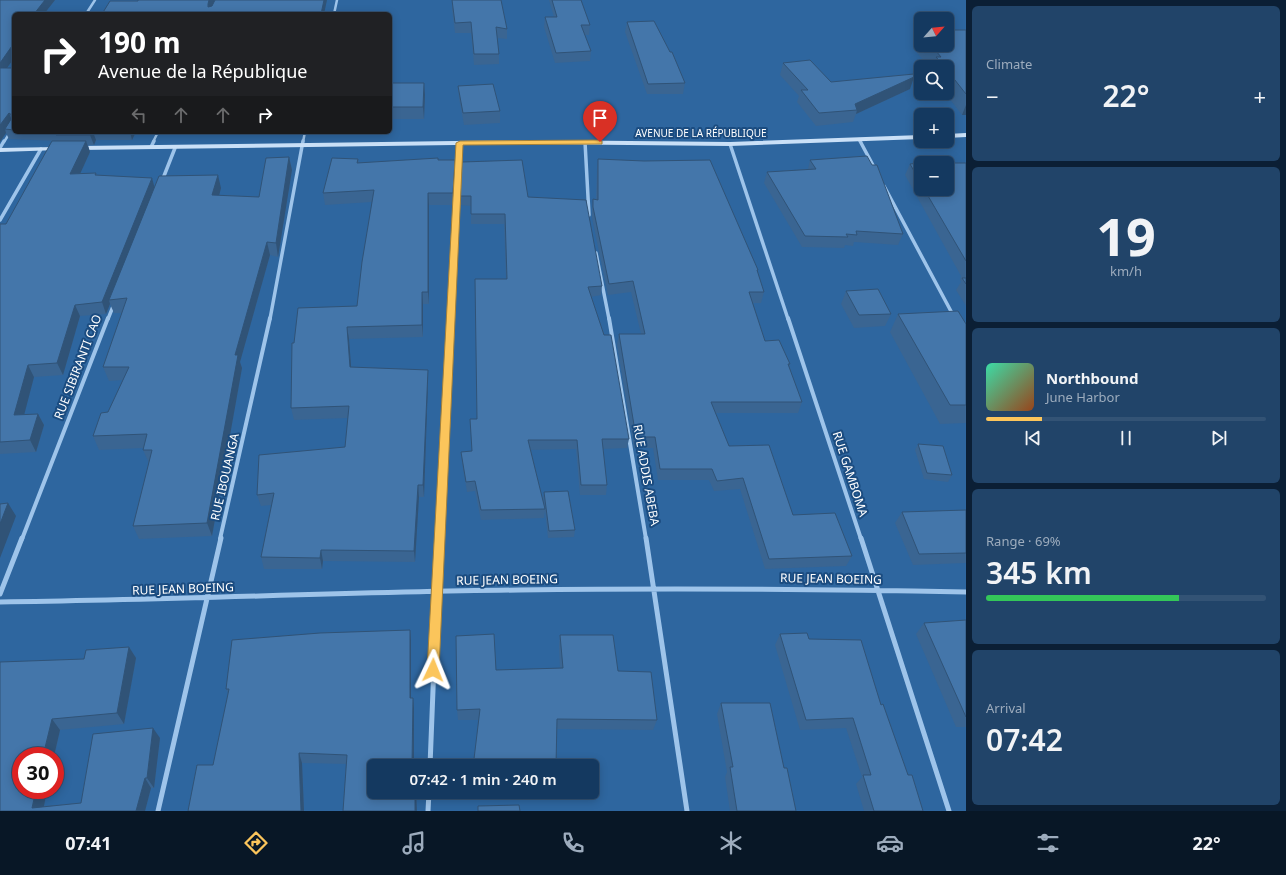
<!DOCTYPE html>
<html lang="en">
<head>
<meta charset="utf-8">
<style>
	:root { --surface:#143960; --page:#214469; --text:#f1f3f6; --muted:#9dacbd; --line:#335375; --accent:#fbc55b }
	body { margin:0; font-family:"Noto Sans",sans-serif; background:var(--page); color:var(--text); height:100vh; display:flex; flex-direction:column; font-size:15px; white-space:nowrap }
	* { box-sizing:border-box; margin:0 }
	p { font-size:13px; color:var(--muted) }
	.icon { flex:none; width:22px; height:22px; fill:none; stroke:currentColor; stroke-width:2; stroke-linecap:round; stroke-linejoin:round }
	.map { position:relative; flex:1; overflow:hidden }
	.details { display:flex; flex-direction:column; gap:6px; padding:6px; background:#0b1f35; width:320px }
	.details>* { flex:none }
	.hud { position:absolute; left:12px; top:12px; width:380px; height:122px; border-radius:6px; box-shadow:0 2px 10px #0003,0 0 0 1px var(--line); background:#202124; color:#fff; overflow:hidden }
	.needle { width:26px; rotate:63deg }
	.fabs { position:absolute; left:914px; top:12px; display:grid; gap:8px }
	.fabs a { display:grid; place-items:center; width:40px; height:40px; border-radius:6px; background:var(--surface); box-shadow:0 2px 10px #0003,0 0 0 1px var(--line); font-size:20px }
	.speed { position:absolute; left:12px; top:747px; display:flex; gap:8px; font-size:20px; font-weight:700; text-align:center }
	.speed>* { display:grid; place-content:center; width:52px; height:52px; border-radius:50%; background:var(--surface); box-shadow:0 2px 10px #0003,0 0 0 1px var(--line); line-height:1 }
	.speed .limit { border:6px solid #d22; background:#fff; color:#111 }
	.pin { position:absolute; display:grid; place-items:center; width:34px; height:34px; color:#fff; margin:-41px -17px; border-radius:50% 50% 50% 0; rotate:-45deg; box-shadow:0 0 4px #0007 }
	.pin .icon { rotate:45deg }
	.me { position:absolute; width:44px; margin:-22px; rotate:2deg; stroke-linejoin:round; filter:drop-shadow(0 0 3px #0008) }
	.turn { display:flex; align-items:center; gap:14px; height:84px; padding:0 20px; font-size:18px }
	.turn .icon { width:52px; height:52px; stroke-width:2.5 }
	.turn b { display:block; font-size:28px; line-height:34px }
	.lanes { display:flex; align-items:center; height:38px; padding:0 20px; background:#0003; justify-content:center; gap:20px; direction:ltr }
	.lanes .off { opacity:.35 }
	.big { font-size:30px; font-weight:600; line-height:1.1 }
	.details .tile { flex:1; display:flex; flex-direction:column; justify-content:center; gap:6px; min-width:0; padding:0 14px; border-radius:6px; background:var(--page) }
	.details .dial { align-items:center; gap:0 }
	.dial b { font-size:52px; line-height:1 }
	.song { display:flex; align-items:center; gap:12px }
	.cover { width:48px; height:48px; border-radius:6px; background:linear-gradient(135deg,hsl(160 70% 55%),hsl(20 70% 35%)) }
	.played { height:4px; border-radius:2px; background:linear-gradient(90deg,var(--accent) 20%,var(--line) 20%) }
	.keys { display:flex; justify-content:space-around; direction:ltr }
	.heat { display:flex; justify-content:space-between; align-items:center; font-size:22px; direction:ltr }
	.charge { height:6px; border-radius:3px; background:linear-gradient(90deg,#34c759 69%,var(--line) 0) }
	.trip { position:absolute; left:367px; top:759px; width:232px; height:40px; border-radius:6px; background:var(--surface); box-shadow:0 2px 10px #0003,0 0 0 1px var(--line); font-weight:600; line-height:40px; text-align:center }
	.menu { display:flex; height:64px; justify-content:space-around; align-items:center; background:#081726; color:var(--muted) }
	.menu .icon { width:28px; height:28px }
	.menu .current { color:var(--accent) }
	.menu b { font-size:18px; color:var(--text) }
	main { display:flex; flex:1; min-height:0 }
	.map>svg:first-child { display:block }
	.green { fill:#2e669f; fill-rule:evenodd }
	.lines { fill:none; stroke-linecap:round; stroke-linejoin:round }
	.street-far3 { stroke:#9ec4ea; stroke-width:2.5 }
	.street-far2 { stroke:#9ec4ea; stroke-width:3.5 }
	.street-far1 { stroke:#9ec4ea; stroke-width:4 }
	.street { stroke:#9ec4ea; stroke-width:5 }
	.secondary { fill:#cae0f7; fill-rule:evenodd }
	.wall { fill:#3a6592 }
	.shaded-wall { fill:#305377 }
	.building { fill:#4476aa; stroke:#305377 }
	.route { fill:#fbc55b; stroke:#a3803b }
	.labels { text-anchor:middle; stroke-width:4; stroke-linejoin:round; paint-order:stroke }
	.far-street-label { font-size:10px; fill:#fff; stroke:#1b4c80 }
	.street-label { font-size:12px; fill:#fff; stroke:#1b4c80 }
</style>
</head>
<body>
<main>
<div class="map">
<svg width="966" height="811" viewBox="0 0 966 811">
	<rect width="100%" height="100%" fill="#1b4c80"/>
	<path class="green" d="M0,0H966V811H0ZM14,14H390V132H14ZM921,19H947V45H921ZM921,67H947V93H921ZM921,115H947V141H921ZM921,163H947V189H921ZM21,756H55V790H21ZM374,766H592V792H374Z"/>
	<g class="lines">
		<path class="street-far3" d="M86,14L95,0
			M334,14L337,0
			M859,139L861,142
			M4,142L14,126
			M153,142L158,132
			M303,142L305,132"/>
		<path class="street-far2" d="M860,141L875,169
			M585,142L589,215
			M730,144L788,319
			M151,147L154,141
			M0,148L4,141
			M162,181L175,148
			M884,186L953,315
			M0,220L41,149
			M596,253L609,319
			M108,319L114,304
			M270,319L303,141
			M451,319L460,143"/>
		<path class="street-far1" d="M609,318L646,539
			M788,318L861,539
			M22,539L108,318
			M220,539L270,318
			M439,539L451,318"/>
		<path class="street" d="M646,538L687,811
			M861,538L949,811
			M0,594L22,538
			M0,602C173,600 346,592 519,590C668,588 817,589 966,592
			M430,766L439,538
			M158,811L221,538
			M428,811L429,792"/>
		<path class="secondary" d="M966,133V137L947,138V134Z
			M921,135V139L730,146L529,144L79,150L76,148L79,146L529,140L730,142Z
			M57,147L59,148V150L0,152V148Z"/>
	</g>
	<path class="wall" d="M0,0H55L44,14H14V58L7,68H14V132H136L132,140H96L94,145H88L90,152L80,174L96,173L97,175L152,178L154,186L221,188L219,195L259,197L289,157L292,170L278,257L270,255L240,362L242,368L212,536L139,539L133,526L149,463L143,450V448L99,450L93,436L108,412L123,380L109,381L103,367L122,313H114L110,304L106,314L80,316L63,375L34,377L24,414H38L44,425L36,452L0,454V224H6L58,141L9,139L6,133L1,139Z
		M452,0L507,29V39L497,38L499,54V64L474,65L471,33H455L452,9Z
		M549,0H581L590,25L589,35H585L591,51L590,61L555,63L544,27L545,17H554Z
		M627,22L685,83L683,94H647L625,32Z
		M966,30V115H962L945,93H947V67H929L913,48L919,31H921V45H947Z
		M783,63L831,82L910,89L856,114L853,122L816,126L797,102L799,96L780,75Z
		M390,83L425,95L424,119H390Z
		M458,86L500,111V123L464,125L459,98Z
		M249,132H274L249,133Z
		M358,159L359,163L455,160V171L454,205H429V304H423V337L349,339L351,367L428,370V382L424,497H419L415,562L323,561L322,569H264L261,557L271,505L261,506L257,495L345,447L348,418L294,420L291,408L294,343L357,306L372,202L325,205L323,193Z
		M598,159L758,270L757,273L764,292L761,303H753L765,341L790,364L789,368L802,402L798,413H716L729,446L793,515L852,556L846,566L765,569L740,489L714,491L709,480H658L653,448H634L617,345L619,334H641L631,292L608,295L592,218V210L593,199H596L597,169Z
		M810,160L903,234L898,245L854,242L853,246L845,245L844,248L802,247L764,183L767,172L808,169Z
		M921,163V189H947L966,163V306L956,290L961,282L960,280L961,276L905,175L910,164Z
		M460,196L528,197L602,286L601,295L591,297L629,439L627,448L603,449L607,485L606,495H580L576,449L531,450L544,506L543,498L544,492L575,530L574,537L548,538L545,511L544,518L481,520L475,491L467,492L462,462L461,452L472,451L470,419H477L506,279L504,224H471V206L460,205Z
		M846,291L891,314L885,326L854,328L841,304Z
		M898,314L966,324V423L940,424L890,332Z
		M918,444L952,475L948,482L924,479L915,450Z
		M966,510V563L913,565L895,523L902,512Z
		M966,620V727H956L916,634L924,623Z
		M410,630L411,641V698H413L414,708V765H415V766H374V792H416L417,811H343L346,764L302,763L304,811H188L197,765H213L228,693L226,689L232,640L320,633Z
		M780,634L809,639L881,705L908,775L923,811H864L856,784L862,777L846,728L800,730L775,645Z
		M560,635L618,671L657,720L653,730L557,729L556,766H475L474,759L479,720H458L457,710L496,670L560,668L559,646Z
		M129,647L136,658L124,724L60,730L44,806L81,803L160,738L154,788H151L145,811H0L84,659Z
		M721,703L784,768L796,811H730L725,777L727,772L717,714Z"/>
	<path class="shaded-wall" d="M45,0H55L44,14H34Z
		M209,0H216L210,13L208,4Z
		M324,0H327L324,14H321Z
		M14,43V58L0,78V63Z
		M914,77L910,89L856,114L857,110L855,104Z
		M424,83L425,95L424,119L423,107Z
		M966,105V115H962Z
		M9,113L13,123L5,129L6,133L0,142V125Z
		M91,132H93L96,140L94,145L90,135Z
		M130,132H136L132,140Z
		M86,141L90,152L75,185L70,174Z
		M289,157L292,170L278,257L276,243Z
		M455,160V171L454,205L453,193Z
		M218,175L221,188L216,208L212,195Z
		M152,178L155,189L109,300L110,304L106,314L102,302Z
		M428,193L429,205V304L428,292Z
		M267,242L270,255L240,362L242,368L212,536L207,523L235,355Z
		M422,292L423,304V337L422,325Z
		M75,305L80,316L63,375L57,363Z
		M347,327L349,339L352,379L350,367Z
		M28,365L34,377L21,427L14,415Z
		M428,370V382L424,497L423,485Z
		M38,414L44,425L36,452L30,440Z
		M418,485L419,497L415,562L414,551Z
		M8,503L16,516L0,558V524Z
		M321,550L323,561L322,569L320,558Z
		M410,630L411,641V708L410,698Z
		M129,647L136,658L124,724L117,713Z
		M413,698L414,708V766H412Z
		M52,719L60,730L54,756H43Z
		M153,728L160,738L154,788L147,778Z
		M299,753L302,763L304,811H301Z
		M145,778L151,788L145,811H136Z
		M36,790H47L43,811L32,808Z
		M415,792H416L417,811H415Z"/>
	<path class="building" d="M0,0H45L34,14H14V43L0,63Z
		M138,0H209L208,4V7L212,6L215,0H324L321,14H102L110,1H138Z
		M452,0H501L507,29L496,27L499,54H474L471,22L455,23Z
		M552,0H581L590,25H581L591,51L556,53L545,17H557Z
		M654,21L670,52H672L685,83L648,84L627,22Z
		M947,30H966V94L947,70V67H945L936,57H941L931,45H947Z
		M810,60L831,82L914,74V77L855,104L857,110L819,113L801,90H808L783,63Z
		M0,68H14V130L5,129L13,116L9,113L0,125Z
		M390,83H424L423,107H390Z
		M493,84L500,111L463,113L458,86Z
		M58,132H91L90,135H56Z
		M52,141H86L70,174L96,173L95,175L152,178L102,302L75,305L57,363L28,365L14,415L38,414L30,440L0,442V224H6Z
		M867,156L872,165H877L903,234L856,231L857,235L846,234L848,237L805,236L767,172L816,169L810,160Z
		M289,157L276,243L267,242L235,355H238L207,523L133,526L152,450H143L147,434L93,436L101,413L108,412L129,367H103L127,298L109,300L159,176L218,175L212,195L259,197L266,158Z
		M332,158L358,159L357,163L438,158V160H455L453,193H428V292H422V325L347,327L350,367L428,370L423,485H418L414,551L321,550L320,558L261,557L274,493L257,495L259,455L345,447L349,406L291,408L292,343H294L298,308L357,306L362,262L374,190L323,193Z
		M598,159L644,161L710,160L758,270H757L764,292H749L765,341L779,340L790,364H788L802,402H711L729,446L769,445L793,515L835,513L852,556L769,559L743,478L717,481L712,469H660L655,437H636L619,334H645L633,281L609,284L593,207V199L598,200Z
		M522,160L528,197L586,200L602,286L588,287L604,335H611L629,439H602L607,485H581L577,440H528L545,509L481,510L475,481L466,482L461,452L472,451L470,419H477L475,279H507L505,214H471V196H460L462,162Z
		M921,163V183L910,164Z
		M946,163H966V261L924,189H947V163Z
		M962,278H966V284Z
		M878,289L891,314L859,315L846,291Z
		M958,311L966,324V405H950L898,314Z
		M918,444L943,446L952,475L927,473Z
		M568,491L575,530L549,531L544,492Z
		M8,503L0,524V504Z
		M966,510V553L919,554L902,512Z
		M966,620V717L924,623Z
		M410,630V698H413L412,765H415V766H374V792H415V811H343L347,755L299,753L301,811H188L197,765H213L229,689H226L232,640L320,633Z
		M807,633L809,639L861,640L881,705L883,704L908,775H912L923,811H874L863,775H871L853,718L806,720L780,634Z
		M494,634L496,670L563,668L560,635H613L618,671L651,672L657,720L557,719L556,766H541L474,759L480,709L457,710L456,636Z
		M129,647L117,713L52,719L43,756H21V790H36L32,808L81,803L93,734L153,728L147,778H145L136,811H0V662L84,659L86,650Z
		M721,703H770L784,768H787L796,811H737L730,767H733Z
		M519,805L520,811H478V806Z"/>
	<path class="route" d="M600,140L602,141V144L463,145L439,670L437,674L433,676L429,674L427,670L456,143L460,141Z"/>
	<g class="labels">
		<g class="far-street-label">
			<text x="701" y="137">AVENUE DE LA RÉPUBLIQUE</text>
		</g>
		<g class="street-label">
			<text transform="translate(78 367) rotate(-69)" y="4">RUE SIBIRANTI CAO</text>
			<text transform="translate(850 474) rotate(72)" y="4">RUE GAMBOMA</text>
			<text transform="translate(646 475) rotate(80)" y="4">RUE ADDIS ABEBA</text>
			<text transform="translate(225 477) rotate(-77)" y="4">RUE IBOUANGA</text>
			<text transform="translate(831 579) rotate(1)" y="4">RUE JEAN BOEING</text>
			<text transform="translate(507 580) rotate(-1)" y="4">RUE JEAN BOEING</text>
			<text transform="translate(183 589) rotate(-2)" y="4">RUE JEAN BOEING</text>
		</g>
	</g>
</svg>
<div class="fabs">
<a><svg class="needle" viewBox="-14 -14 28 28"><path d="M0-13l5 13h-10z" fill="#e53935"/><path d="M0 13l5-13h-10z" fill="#9dacbd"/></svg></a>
<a><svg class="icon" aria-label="search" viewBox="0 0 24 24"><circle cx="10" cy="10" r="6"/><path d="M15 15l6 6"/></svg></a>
<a>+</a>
<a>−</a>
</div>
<div class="speed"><div class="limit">30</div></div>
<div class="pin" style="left:600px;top:142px;background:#d93025"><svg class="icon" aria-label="arrive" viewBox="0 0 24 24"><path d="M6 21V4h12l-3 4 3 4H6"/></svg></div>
<svg class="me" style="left:433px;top:670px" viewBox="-20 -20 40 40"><path d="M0-17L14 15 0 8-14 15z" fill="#fbc55b" stroke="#fff" stroke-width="4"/></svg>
<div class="trip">07:42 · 1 min · 240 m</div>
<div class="hud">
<div class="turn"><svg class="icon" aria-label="right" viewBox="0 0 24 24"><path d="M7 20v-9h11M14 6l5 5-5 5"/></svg><div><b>190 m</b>Avenue de la République</div></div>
<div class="lanes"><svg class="icon off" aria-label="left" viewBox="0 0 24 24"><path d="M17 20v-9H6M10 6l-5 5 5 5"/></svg><svg class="icon off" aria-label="ahead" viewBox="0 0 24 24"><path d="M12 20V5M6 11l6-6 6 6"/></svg><svg class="icon off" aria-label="ahead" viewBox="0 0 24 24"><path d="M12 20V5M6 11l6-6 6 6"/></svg><svg class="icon" aria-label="right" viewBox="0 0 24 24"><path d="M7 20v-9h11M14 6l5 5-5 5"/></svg></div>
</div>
</div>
<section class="details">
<div class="tile"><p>Climate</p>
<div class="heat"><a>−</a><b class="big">22°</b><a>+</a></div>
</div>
<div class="tile dial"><b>19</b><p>km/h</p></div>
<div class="tile">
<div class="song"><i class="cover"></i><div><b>Northbound</b><p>June Harbor</p></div></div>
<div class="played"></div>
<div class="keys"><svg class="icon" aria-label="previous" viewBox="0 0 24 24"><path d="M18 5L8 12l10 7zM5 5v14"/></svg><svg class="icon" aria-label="pause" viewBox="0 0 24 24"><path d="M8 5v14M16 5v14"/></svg><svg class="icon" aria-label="next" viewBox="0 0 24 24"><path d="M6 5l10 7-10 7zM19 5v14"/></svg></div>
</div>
<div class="tile"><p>Range · 69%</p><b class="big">345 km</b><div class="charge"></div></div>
<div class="tile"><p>Arrival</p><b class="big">07:42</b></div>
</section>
</main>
<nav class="menu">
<b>07:41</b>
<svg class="icon current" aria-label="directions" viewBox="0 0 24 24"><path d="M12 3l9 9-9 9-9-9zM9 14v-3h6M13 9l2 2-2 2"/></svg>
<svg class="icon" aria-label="music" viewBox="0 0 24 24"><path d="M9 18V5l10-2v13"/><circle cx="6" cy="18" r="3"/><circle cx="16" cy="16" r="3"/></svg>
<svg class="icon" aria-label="phone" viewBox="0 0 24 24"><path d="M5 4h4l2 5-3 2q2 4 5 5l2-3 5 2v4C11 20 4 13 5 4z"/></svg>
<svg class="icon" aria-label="climate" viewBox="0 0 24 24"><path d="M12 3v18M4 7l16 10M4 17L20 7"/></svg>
<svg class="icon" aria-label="car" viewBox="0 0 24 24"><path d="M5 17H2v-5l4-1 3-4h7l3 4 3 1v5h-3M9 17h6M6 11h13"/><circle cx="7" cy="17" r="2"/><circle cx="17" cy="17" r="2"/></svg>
<svg class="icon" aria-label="filters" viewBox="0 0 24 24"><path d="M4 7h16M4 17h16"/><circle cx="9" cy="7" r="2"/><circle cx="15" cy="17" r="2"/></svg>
<b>22°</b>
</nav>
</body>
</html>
